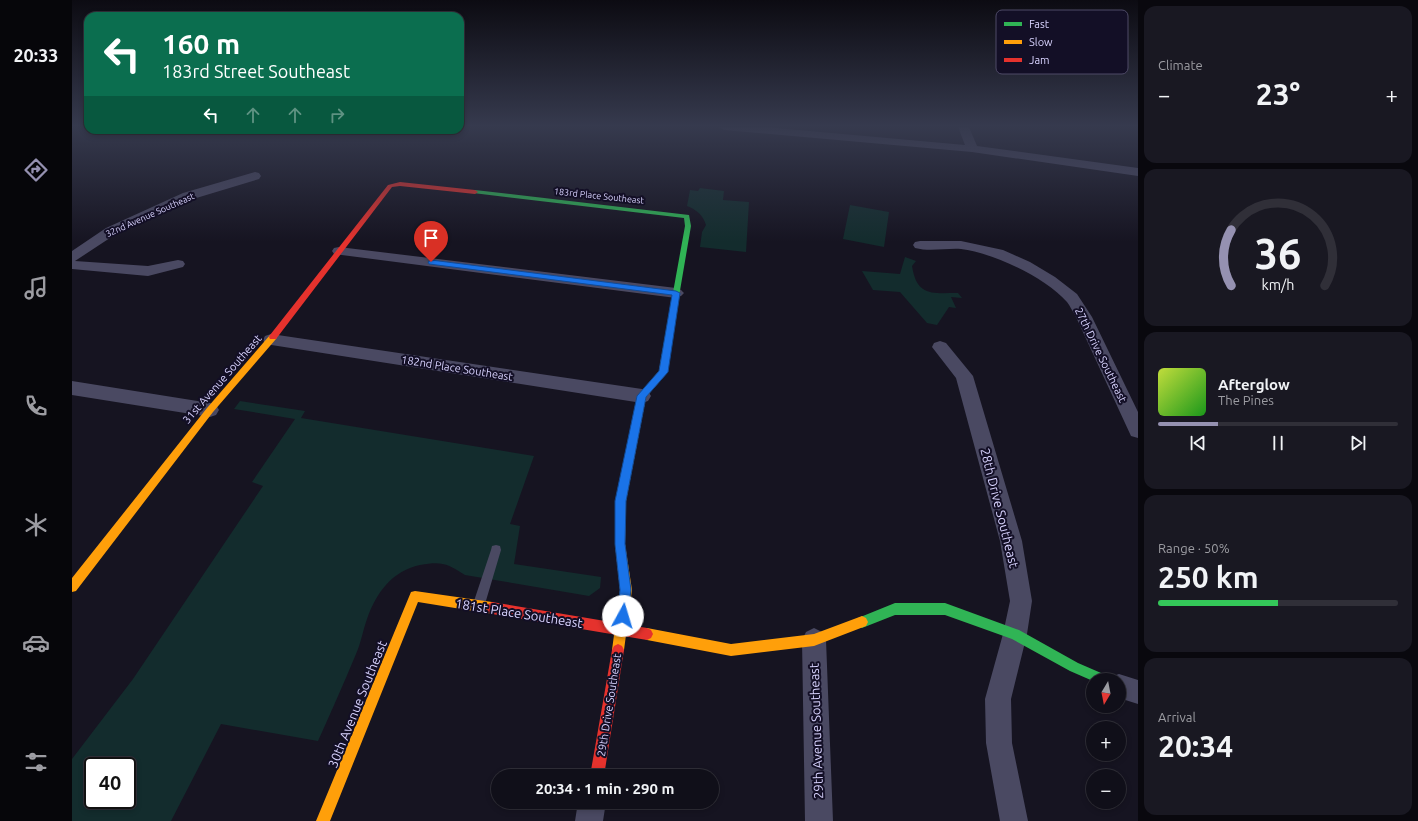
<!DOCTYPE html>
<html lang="en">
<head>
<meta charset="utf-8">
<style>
	:root { --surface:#100f19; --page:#191822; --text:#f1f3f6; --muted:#9c9ca2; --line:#302f38; --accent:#9591b1 }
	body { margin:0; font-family:Ubuntu,sans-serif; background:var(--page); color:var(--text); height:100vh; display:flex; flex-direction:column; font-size:15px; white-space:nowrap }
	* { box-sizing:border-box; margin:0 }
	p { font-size:13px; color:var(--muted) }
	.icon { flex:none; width:22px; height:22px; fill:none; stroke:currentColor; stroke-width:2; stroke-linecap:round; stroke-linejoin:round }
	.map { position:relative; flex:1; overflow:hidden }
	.drawer { display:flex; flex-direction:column; gap:6px; padding:6px; background:#09080e; width:280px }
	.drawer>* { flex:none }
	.banner { position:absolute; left:12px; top:12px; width:380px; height:122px; border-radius:12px; box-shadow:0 2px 6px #0003,0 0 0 1px var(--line); background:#0b6e4f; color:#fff; overflow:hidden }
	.needle { width:26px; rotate:190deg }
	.buttons { position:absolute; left:1014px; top:673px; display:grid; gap:8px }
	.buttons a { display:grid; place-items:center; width:40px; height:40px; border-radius:50%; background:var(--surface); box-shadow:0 2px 6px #0003,0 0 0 1px var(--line); font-size:20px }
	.speed { position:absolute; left:12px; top:757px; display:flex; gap:8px; font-size:20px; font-weight:700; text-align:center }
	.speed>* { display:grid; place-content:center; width:52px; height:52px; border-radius:50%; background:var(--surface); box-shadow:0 2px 6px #0003,0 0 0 1px var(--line); line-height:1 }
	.speed .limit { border:2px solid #111; border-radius:6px; background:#fff; color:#111 }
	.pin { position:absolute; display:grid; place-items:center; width:34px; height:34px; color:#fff; margin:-41px -17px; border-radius:50% 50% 50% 0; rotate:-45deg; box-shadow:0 0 4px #0007 }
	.pin .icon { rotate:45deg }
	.me { position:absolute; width:44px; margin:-22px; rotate:6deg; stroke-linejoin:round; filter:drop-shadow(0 0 3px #0008) }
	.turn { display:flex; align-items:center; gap:14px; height:84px; padding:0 12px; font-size:18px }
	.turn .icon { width:52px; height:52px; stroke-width:2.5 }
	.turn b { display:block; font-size:28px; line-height:34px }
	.lanes { display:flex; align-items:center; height:38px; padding:0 12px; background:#0003; justify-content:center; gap:20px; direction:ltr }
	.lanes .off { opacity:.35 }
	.big { font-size:30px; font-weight:700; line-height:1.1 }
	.drawer .tile { flex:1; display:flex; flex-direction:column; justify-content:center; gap:6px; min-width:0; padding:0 14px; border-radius:12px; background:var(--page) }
	.drawer .dial { align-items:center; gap:0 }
	.dial svg { height:104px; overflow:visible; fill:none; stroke:var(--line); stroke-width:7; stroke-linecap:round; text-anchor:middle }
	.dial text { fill:var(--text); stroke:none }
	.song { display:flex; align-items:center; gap:12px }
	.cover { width:48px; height:48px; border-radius:6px; background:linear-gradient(135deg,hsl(70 70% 55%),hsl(120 70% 35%)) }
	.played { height:4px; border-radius:2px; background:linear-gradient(90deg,var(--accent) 25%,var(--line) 25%) }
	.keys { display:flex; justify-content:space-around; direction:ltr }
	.heat { display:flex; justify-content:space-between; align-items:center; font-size:22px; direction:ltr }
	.charge { height:6px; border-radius:3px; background:linear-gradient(90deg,#34c759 50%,var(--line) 0) }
	.trip { position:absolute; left:419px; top:769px; width:228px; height:40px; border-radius:20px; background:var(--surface); box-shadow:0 2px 6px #0003,0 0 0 1px var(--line); font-weight:700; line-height:40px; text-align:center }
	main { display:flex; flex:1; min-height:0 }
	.dock { display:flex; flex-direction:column; width:72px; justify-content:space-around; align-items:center; background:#06060a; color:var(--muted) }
	.dock .icon { width:28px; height:28px }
	.dock .current { color:var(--accent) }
	.dock b { font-size:18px; color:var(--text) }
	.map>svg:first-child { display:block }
	.green { fill:#132c2d; fill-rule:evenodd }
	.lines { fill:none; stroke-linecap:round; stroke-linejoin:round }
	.lane { fill:#4a4962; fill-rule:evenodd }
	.street { fill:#4a4962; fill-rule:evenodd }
	.fast { fill:#30b455; fill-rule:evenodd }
	.slow { fill:#ff9f0a; fill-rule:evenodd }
	.jam { fill:#e5322d; fill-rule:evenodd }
	.route { fill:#1a73e8; stroke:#114b97 }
	.labels { text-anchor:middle; stroke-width:4; stroke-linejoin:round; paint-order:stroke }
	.far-street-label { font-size:9px; fill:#d9d4ff; stroke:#130f26 }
	.street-label { font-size:11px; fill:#d9d4ff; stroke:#130f26 }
	.near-street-label { font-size:13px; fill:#d9d4ff; stroke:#130f26 }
	.key { fill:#130f26; stroke:#4e4a67; stroke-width:1 }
	.key-label { font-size:11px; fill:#d9d4ff }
</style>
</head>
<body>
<main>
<nav class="dock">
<b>20:33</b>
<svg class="icon current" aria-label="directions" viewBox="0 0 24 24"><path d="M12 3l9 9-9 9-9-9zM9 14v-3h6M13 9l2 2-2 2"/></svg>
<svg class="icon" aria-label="music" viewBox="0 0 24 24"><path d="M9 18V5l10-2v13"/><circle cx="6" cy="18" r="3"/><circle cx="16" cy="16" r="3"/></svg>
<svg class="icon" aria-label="phone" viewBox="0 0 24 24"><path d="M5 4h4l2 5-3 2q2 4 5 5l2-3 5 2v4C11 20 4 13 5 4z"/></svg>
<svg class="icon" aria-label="climate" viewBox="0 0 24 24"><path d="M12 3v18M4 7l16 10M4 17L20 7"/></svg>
<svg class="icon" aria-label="car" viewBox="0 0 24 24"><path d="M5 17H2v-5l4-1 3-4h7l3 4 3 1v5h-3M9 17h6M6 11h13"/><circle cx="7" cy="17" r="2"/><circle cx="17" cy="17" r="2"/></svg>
<svg class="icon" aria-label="filters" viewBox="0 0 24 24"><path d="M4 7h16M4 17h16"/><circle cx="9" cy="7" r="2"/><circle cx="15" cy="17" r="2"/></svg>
</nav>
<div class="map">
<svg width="1066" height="821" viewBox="0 0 1066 821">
	<rect width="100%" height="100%" fill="#161421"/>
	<path class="green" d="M628,188L652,191L651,200L677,202L674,252L628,247L630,232L634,225C631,215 625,210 615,206L618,190L626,191Z
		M778,205L817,212L812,247L771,239Z
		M833,257L844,261L840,266C845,297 860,293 886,293L890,298L879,297L884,308L877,307L865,325L855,323L828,292L801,290L790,271L828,274Z
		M168,401L233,411L229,418L462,456L438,524L448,526L442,564L529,577L528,588L517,596L393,575C375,563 369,561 348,565C320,571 304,593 295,619C291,630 289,643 284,654C272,683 259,712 246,741L149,724L99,821H0V759L61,679L191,486L180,482L223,419L162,409ZM21,766H55V800H21Z"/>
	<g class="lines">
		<path class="lane" d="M424,545L428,546L429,550L413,604L411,608L407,610L403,608L401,604L419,550L420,546Z"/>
		<path class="street" d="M647,127H693L893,145L886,127H897L905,146L1066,168V176L900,152L652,130Z
			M183,172L187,173L189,176L187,179L121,199L44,234L3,261L76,266L106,260L111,261L113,264L111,267L76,276L0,269V251L34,228L111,193Z
			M848,241H889L931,250L958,262L983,277L1005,294L1020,317L1066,412V438L1059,436L1004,317C1001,312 998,306 995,302C973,277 921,253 889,249C874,248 858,252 843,248L841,245L843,242Z
			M267,247L604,288L609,290L612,293L609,296L604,298L262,254L260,251L262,248Z
			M199,334L570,389L576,391L579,396L576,401L570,403L193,344L191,340L193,336Z
			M868,341L874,343L901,376L950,541L960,601L955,634L939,699L940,743L956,821H928L914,743L913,699L931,634L938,601L928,541L884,378L860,347L862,343Z
			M0,381L138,403L144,405L147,410L144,415L138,417L0,395Z
			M742,628L750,632L754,640L761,821H733L730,640L734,632Z
			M1047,674L1066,680V704L1047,698V680H1037L1038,677Z
			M506,802H534L531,821H503Z"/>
		<path class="fast" d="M403,190L617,215L619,226L596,361H590L589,359L613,226L612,218L401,193L400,192Z
			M823,603H873L947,630L1006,663L1036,676L1038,680H1021V681L998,671L940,639L873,615H823L790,628L786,626L784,622L786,618Z"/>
		<path class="slow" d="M201,334L205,337L204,339L141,412L4,591L0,592V578L135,408L198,335Z
			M593,356L597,359L594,374L574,397L554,501L553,544L560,590L552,650L550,654L546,656L542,654L540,650L548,590L543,544L544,501L566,396L587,371L589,359Z
			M343,591L420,602L424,604L426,608L424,612L420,614L346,602L258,821H244L339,592Z
			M790,616L794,618L796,622L794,626L742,646L659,656L575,640L571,638L569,634L571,630L575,628L659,644L742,634Z"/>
		<path class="jam" d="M328,182L403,190L406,192L403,194L328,186L320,187L204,339H198L197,337L198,335L316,185Z
			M420,602L575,628L579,630L581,634L579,638L575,640L420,614L416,612L414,608L416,604Z
			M546,644L550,646L552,650L532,776H518L540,650L542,646Z"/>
	</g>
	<linearGradient id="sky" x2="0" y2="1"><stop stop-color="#0c0b12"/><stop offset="0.52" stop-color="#363a4e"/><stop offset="1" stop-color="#363a4e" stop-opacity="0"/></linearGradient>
	<rect width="1066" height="242" fill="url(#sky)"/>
	<path class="route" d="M359,260L604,291L608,293L596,372L574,397L554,501L553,544L559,590L555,620L551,622L547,620L545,616L548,590L543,544V501L565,396L587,371L600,295L357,264L356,262Z"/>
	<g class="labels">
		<g class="far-street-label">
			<text transform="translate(527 196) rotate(6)" y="3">183rd Place Southeast</text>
			<text transform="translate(78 215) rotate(-24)" y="3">32nd Avenue Southeast</text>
		</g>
		<g class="street-label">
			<text transform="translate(1029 355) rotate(64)" y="4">27th Drive Southeast</text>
			<text transform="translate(385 368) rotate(9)" y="4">182nd Place Southeast</text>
			<text transform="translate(150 379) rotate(-49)" y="4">31st Avenue Southeast</text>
			<text transform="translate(537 705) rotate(-81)" y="4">29th Drive Southeast</text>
		</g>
		<g class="near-street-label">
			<text transform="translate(928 508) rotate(76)" y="5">28th Drive Southeast</text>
			<text transform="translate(447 613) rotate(9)" y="5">181st Place Southeast</text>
			<text transform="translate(285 704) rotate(-68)" y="5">30th Avenue Southeast</text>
			<text transform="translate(744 731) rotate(-92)" y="5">29th Avenue Southeast</text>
		</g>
	</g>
	<rect x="924" y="10" width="132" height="64" rx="6" class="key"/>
	<rect x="932" y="22" width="18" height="4" fill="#30b455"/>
	<rect x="932" y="40" width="18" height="4" fill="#ff9f0a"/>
	<rect x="932" y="58" width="18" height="4" fill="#e5322d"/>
	<g class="key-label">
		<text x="957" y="28">Fast</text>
		<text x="957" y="46">Slow</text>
		<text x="957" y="64">Jam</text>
	</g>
</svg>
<div class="buttons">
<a><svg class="needle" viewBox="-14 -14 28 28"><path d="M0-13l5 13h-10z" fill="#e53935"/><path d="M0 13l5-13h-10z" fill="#9c9ca2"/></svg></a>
<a>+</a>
<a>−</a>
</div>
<div class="speed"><div class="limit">40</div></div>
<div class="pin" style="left:359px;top:262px;background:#d93025"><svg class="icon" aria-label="arrive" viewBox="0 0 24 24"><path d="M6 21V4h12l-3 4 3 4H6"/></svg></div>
<svg class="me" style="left:551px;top:616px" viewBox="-20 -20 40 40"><circle r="19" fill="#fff"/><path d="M0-13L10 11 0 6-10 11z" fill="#1a73e8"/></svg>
<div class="trip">20:34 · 1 min · 290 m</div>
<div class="banner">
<div class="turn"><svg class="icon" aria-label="left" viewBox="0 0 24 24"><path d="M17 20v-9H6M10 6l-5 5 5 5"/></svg><div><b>160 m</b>183rd Street Southeast</div></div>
<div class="lanes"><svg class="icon" aria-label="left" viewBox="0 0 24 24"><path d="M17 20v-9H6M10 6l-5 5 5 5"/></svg><svg class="icon off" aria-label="ahead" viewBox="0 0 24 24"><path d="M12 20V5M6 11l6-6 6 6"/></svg><svg class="icon off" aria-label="ahead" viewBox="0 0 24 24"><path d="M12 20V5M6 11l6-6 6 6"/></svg><svg class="icon off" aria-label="right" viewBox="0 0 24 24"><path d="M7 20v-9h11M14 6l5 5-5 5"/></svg></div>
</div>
</div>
<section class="drawer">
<div class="tile"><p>Climate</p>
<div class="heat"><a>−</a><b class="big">23°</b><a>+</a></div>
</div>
<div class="tile dial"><svg viewBox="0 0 100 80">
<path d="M14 69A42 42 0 1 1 86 69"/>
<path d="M14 69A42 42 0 0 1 14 26" stroke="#9591b1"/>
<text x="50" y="56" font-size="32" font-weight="700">36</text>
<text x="50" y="72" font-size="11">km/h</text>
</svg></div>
<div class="tile">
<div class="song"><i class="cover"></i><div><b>Afterglow</b><p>The Pines</p></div></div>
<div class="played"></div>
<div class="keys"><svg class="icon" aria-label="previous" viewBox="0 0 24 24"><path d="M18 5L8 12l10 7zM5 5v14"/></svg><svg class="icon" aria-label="pause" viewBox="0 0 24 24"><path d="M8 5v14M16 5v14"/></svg><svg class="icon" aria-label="next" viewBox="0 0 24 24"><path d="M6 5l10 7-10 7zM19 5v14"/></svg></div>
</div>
<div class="tile"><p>Range · 50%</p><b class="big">250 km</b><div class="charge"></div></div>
<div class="tile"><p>Arrival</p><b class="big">20:34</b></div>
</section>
</main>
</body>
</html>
